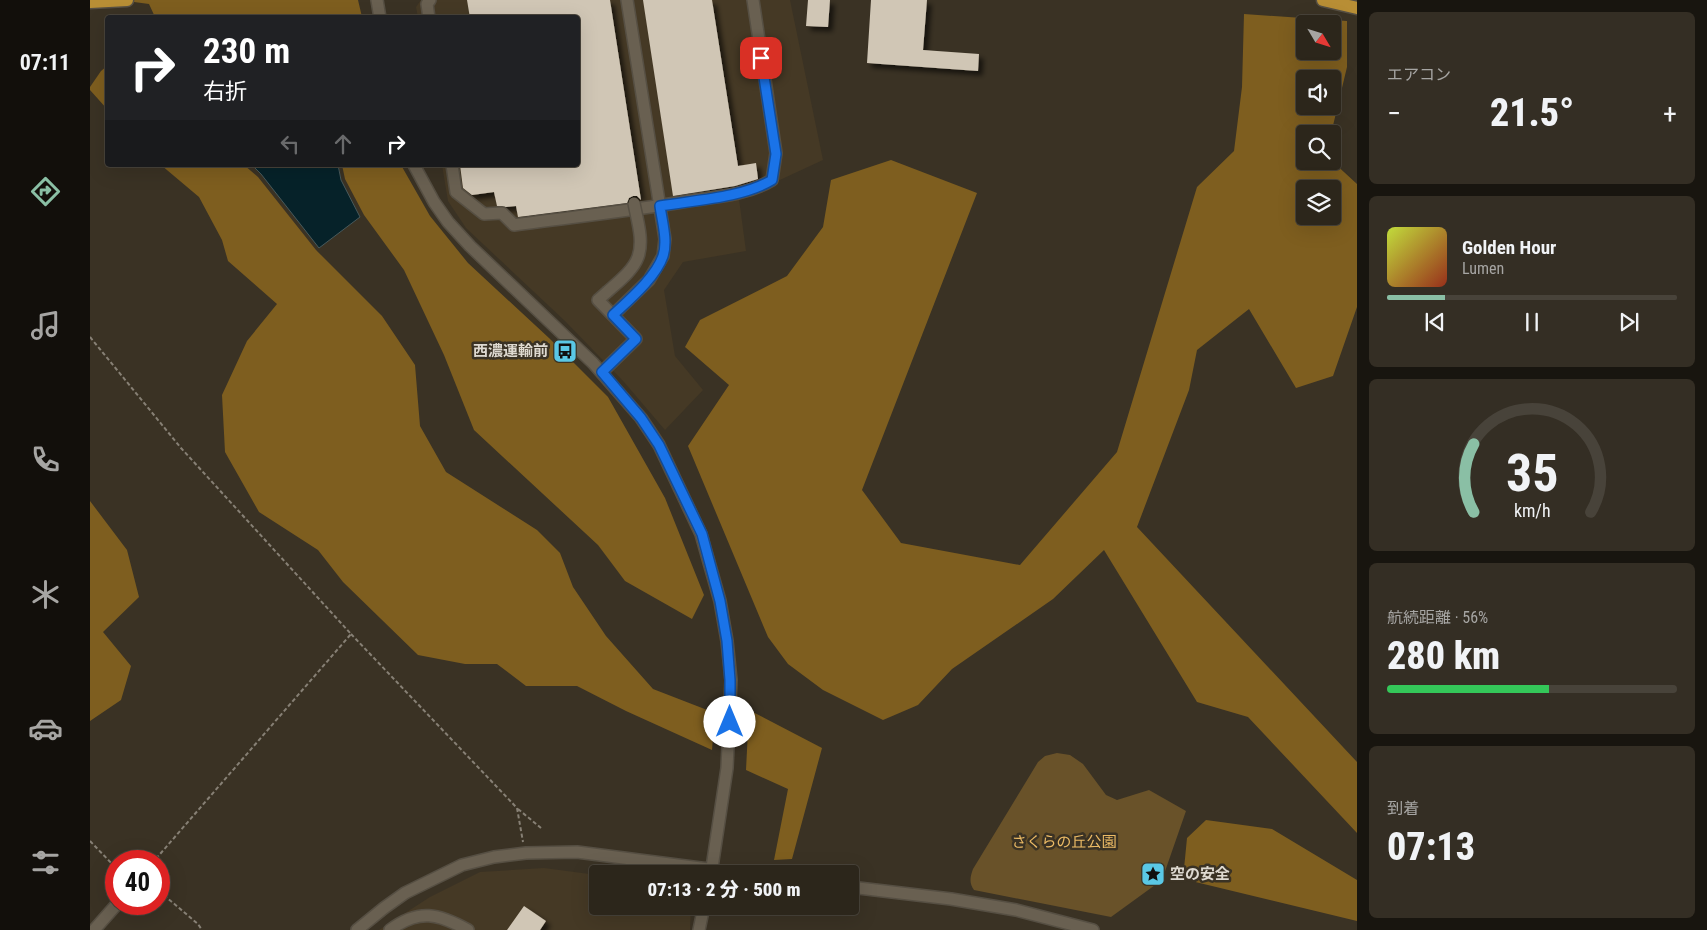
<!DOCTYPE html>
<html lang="ja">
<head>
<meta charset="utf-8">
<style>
	:root { --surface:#2c261b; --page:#342e24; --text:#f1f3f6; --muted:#a6a5a3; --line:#48433a; --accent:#8abfa5 }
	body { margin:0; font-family:"Roboto Condensed","Noto Sans JP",sans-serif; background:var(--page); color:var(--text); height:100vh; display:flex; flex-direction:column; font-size:19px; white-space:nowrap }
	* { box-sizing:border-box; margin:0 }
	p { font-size:16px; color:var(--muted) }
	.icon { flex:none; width:28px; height:28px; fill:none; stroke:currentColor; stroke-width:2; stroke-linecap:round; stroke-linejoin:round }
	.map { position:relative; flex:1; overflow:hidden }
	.sheet { display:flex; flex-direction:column; gap:12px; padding:12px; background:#18150f; width:350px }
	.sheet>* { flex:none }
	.top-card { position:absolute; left:15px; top:15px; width:475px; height:152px; border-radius:5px; box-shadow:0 5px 20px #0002,0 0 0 1px var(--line); background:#202124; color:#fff; overflow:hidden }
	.needle { width:32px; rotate:128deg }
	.controls { position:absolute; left:1206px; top:15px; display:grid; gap:10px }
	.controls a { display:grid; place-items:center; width:45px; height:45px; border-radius:5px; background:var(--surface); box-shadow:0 5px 20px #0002,0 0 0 1px var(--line); font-size:25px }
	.speed { position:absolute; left:15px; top:850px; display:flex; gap:10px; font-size:25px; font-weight:700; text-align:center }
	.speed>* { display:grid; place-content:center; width:65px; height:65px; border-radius:50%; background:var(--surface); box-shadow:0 5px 20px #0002,0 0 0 1px var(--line); line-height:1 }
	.speed .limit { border:8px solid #d22; background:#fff; color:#111 }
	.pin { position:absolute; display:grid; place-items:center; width:42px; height:42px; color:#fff; margin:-21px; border-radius:10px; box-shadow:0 2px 8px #0006 }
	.me { position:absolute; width:55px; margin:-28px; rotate:0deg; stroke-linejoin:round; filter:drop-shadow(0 0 4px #0008) }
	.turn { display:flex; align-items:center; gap:18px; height:105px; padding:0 15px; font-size:22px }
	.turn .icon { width:65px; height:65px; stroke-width:2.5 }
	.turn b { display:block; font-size:35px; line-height:42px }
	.lanes { display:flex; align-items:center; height:48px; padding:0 15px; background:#0003; justify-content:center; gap:25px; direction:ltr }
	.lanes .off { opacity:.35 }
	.big { font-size:38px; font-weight:800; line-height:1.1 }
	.sheet .card { flex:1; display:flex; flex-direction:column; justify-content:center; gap:8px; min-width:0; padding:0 18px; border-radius:8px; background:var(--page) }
	.sheet .dial { align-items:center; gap:0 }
	.dial svg { height:130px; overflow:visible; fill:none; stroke:var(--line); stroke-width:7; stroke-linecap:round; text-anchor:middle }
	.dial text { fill:var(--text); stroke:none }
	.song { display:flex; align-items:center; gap:15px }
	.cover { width:60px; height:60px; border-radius:8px; background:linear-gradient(135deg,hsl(70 70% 55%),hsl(10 70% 35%)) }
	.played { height:5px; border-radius:2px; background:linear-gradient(90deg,var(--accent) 20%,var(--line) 20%) }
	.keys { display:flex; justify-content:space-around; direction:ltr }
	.heat { display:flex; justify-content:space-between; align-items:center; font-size:28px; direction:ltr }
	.charge { height:8px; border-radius:4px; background:linear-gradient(90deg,#34c759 56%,var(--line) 0) }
	.trip { position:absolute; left:499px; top:865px; width:270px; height:50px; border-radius:5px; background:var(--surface); box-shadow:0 5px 20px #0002,0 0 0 1px var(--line); font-weight:800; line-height:50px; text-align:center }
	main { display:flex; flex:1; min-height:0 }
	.menu { display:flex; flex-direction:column; width:90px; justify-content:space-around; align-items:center; background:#120f0b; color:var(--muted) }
	.menu .icon { width:35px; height:35px }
	.menu .on { color:var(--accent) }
	.menu b { font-size:22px; color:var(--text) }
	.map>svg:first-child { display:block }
	.built { fill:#453925 }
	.green { fill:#695229 }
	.forest { fill:#7e5e1f; fill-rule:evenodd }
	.water { fill:#062229; stroke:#47595b }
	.building { fill:#d0c6b5; filter:url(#shadow) }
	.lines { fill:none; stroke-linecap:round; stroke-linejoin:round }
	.minor-casing { stroke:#564f43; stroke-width:14 }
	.major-casing { stroke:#564f43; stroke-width:15 }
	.path { stroke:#878075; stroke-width:2; stroke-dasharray:4 2.5; stroke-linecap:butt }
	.minor { stroke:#696051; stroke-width:11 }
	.major { stroke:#b88e35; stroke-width:12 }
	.minor-bridge-casing { stroke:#564f43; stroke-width:14; stroke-linecap:butt }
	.minor-bridge { stroke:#696051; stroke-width:11 }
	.route-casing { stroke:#114b97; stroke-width:12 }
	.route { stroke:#1a73e8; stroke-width:9 }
	.labels { text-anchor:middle; stroke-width:5; stroke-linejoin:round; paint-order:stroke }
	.poi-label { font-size:15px; font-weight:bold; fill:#ded9d0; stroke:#3a3224; text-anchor:end }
	.park-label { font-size:15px; fill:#ecbb65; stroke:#3a3224 }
</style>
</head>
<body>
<main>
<nav class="menu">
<b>07:11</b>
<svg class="icon on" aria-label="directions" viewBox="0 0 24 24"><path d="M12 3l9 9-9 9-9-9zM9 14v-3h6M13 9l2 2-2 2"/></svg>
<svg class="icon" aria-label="music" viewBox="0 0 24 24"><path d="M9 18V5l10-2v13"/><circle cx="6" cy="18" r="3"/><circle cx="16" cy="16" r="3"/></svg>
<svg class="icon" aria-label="phone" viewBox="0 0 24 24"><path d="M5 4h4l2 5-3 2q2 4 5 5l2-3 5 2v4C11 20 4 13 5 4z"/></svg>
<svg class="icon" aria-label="climate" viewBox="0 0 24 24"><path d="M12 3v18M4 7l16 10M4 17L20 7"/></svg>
<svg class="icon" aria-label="car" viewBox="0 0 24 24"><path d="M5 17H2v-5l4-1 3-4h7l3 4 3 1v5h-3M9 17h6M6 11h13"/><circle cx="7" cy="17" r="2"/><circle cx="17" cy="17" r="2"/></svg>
<svg class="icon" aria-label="filters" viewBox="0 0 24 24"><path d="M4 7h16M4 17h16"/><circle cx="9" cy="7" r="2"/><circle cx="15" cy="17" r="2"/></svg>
</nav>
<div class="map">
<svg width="1267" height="930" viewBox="0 0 1267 930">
	<defs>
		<filter id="shadow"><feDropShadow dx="4.5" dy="4.5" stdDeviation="2.5" flood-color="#0009"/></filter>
	</defs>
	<rect width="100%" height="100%" fill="#3a3224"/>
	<path class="built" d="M331,0H700L733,160L649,199L656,251L593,262L574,290L585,356L613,390L575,430L534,382L475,321L376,228L358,201L352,165H488V18L328,17L326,7Z
		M454,868L507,875L508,906H601L600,930H289L340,897L390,872Z"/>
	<path class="green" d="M967,753L980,755L993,764L1016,795L1027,800L1059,790L1096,811L1072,880L1021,917L884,890C879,883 880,877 883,869L948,762L955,756Z"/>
	<path class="forest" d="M29,0H268L272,17H65L59,4Z
		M1154,14L1257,21V67L1241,134H1215V161H1242L1267,184V307L1243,376L1206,388L1159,309L1107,350L1099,390L1047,527L1267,762V833L1158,717L1107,702L1014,550L963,599L862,669L828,705L793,720L733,690L698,664L678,637L598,446L639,385L595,347L610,320L697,276L733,227L741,180L801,160L887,193L772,490L811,543L930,565L1027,452L1107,187L1144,151L1152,87ZM1215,24H1242V51H1215ZM1215,79H1242V106H1215ZM1215,189H1242V216H1215Z
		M17,66V109L0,90V87L11,71Z
		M71,165H154L168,177L226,250L292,316L325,365L330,426L356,472L447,530L470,553L483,587L516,636L563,689L625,713L622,750L536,711L487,686H436L407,664H375L328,655L253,582L228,550L169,512L135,452L132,395L157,341L187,304L138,261L132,240L109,197Z
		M252,165H311L340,216L378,263L459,338L518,397L575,498L614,595L602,619L535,581L508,545L384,430L354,355L314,270L274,215L255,179Z
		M0,501L37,550L49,597L13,632L41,666L31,700L0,721Z
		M659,710L732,748L702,859L684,860L698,789L656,770Z
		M1116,820L1182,829L1267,880V921L1093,879L1097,838Z"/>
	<path class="water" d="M162,165H248L251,180L270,217L229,248L171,174Z"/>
	<path class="building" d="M377,0H520L551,200L547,196H543L539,198L537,203L428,217L426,206L416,207L407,206L404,192L382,195L373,188L370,165H488V18H380Z
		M553,0H622L648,166L666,163L668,179L645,186L583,196Z
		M718,0H740L738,27L716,26Z
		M781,0H837L833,50L889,54L888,71L777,63Z
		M434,906L456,921L450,930H417Z"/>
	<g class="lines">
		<g class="minor-casing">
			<path id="minor" d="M287,0L290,18
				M339,18L337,4L340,0
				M324,165L344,202L358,222L380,246L503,363L551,418L569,445L611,534L630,601L637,641L641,680L637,768L621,874
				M362,165L366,192L394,214L412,213L424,225C482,217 540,211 598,201C626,197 657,195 682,180L686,153L663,0
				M523,315L559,280L573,256L575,239L537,0
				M512,372L546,339L508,300L517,292
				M760,887L861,899L926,910L1003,930
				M4,930L27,904
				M267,930L294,908L315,893L372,865L404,857L436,853L487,852L657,874
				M300,930C329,908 349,914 378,930
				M609,930L614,906"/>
		</g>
		<g class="major-casing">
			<path id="major" d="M1233,0L1267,8
				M0,2L37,0"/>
		</g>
		<path class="path" d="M0,337L91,448L261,634L64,861
			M261,634L427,808L433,842
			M428,809L451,828
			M0,841L26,868
			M69,891L108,924L112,930"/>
		<use href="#minor" class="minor"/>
		<use href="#major" class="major"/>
		<g class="minor-bridge-casing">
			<path id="minor-bridge" d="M517,292C527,283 543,271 548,257C554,240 547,220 544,203"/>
		</g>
		<use href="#minor-bridge" class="minor-bridge"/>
	</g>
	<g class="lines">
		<g class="route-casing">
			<path id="route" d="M640,722V680L637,641L630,601L612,534L569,445L551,418L512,372L546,339L523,315C539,300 566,277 573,256C578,241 572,221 570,206C605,200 652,198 682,180L686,154L671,58"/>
		</g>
		<use href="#route" class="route"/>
	</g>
	<defs>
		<g id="bus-square" transform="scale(1.25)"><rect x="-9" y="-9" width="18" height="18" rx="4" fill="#5ac8e6" stroke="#3a3224"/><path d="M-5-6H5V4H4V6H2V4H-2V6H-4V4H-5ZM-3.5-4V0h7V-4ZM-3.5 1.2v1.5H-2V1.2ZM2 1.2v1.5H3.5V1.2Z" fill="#111"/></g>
		<g id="sight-square" transform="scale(1.25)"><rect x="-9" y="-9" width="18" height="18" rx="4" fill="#5ac8e6" stroke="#3a3224"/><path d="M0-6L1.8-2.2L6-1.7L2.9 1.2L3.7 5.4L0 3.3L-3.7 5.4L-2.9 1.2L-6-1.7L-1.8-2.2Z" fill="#111"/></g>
	</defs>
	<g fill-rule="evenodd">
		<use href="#bus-square" x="475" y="351"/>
		<use href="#sight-square" x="1063" y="874"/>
	</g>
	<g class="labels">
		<g class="poi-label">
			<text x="458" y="356">西濃運輸前</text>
			<text x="1080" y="879" text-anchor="start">空の安全</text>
		</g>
		<g class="park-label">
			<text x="974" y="847">さくらの丘公園</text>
		</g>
	</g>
</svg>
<div class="controls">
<a><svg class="needle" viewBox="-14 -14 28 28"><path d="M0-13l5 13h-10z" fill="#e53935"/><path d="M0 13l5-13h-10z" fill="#a6a5a3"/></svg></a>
<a><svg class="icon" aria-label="sound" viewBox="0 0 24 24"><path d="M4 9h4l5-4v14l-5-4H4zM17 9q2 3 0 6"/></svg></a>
<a><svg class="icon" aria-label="search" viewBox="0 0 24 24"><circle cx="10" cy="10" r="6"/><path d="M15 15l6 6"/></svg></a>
<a><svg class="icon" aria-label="layers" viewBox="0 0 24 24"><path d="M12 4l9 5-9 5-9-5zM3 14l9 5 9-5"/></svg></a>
</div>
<div class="speed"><div class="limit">40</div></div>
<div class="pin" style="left:671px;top:58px;background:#d93025"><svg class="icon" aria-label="arrive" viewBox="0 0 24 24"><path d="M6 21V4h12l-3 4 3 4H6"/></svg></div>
<svg class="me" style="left:640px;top:722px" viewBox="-20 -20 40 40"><circle r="19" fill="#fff"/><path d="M0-13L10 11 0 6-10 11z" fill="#1a73e8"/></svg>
<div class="trip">07:13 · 2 分 · 500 m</div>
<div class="top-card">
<div class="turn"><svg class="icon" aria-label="right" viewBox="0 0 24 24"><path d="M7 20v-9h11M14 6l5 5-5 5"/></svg><div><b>230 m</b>右折</div></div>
<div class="lanes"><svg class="icon off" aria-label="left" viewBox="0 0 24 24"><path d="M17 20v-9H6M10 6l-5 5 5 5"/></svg><svg class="icon off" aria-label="ahead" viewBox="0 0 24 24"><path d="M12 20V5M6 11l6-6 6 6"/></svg><svg class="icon" aria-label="right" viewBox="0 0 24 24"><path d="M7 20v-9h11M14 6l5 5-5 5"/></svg></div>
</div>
</div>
<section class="sheet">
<div class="card"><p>エアコン</p>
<div class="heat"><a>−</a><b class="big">21.5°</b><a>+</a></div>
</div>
<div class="card">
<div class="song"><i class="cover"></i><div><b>Golden Hour</b><p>Lumen</p></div></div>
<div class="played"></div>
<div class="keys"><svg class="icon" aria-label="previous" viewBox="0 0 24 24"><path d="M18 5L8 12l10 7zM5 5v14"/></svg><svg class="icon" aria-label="pause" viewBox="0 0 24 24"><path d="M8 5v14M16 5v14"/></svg><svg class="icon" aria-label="next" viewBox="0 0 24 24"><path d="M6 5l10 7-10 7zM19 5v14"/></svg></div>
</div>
<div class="card dial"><svg viewBox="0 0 100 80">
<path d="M14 69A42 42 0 1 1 86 69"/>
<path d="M14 69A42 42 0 0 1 14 27" stroke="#8abfa5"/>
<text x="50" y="56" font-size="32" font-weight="700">35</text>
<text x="50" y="72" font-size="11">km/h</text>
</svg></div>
<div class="card"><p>航続距離 · 56%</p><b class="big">280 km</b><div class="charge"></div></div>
<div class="card"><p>到着</p><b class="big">07:13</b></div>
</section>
</main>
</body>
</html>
